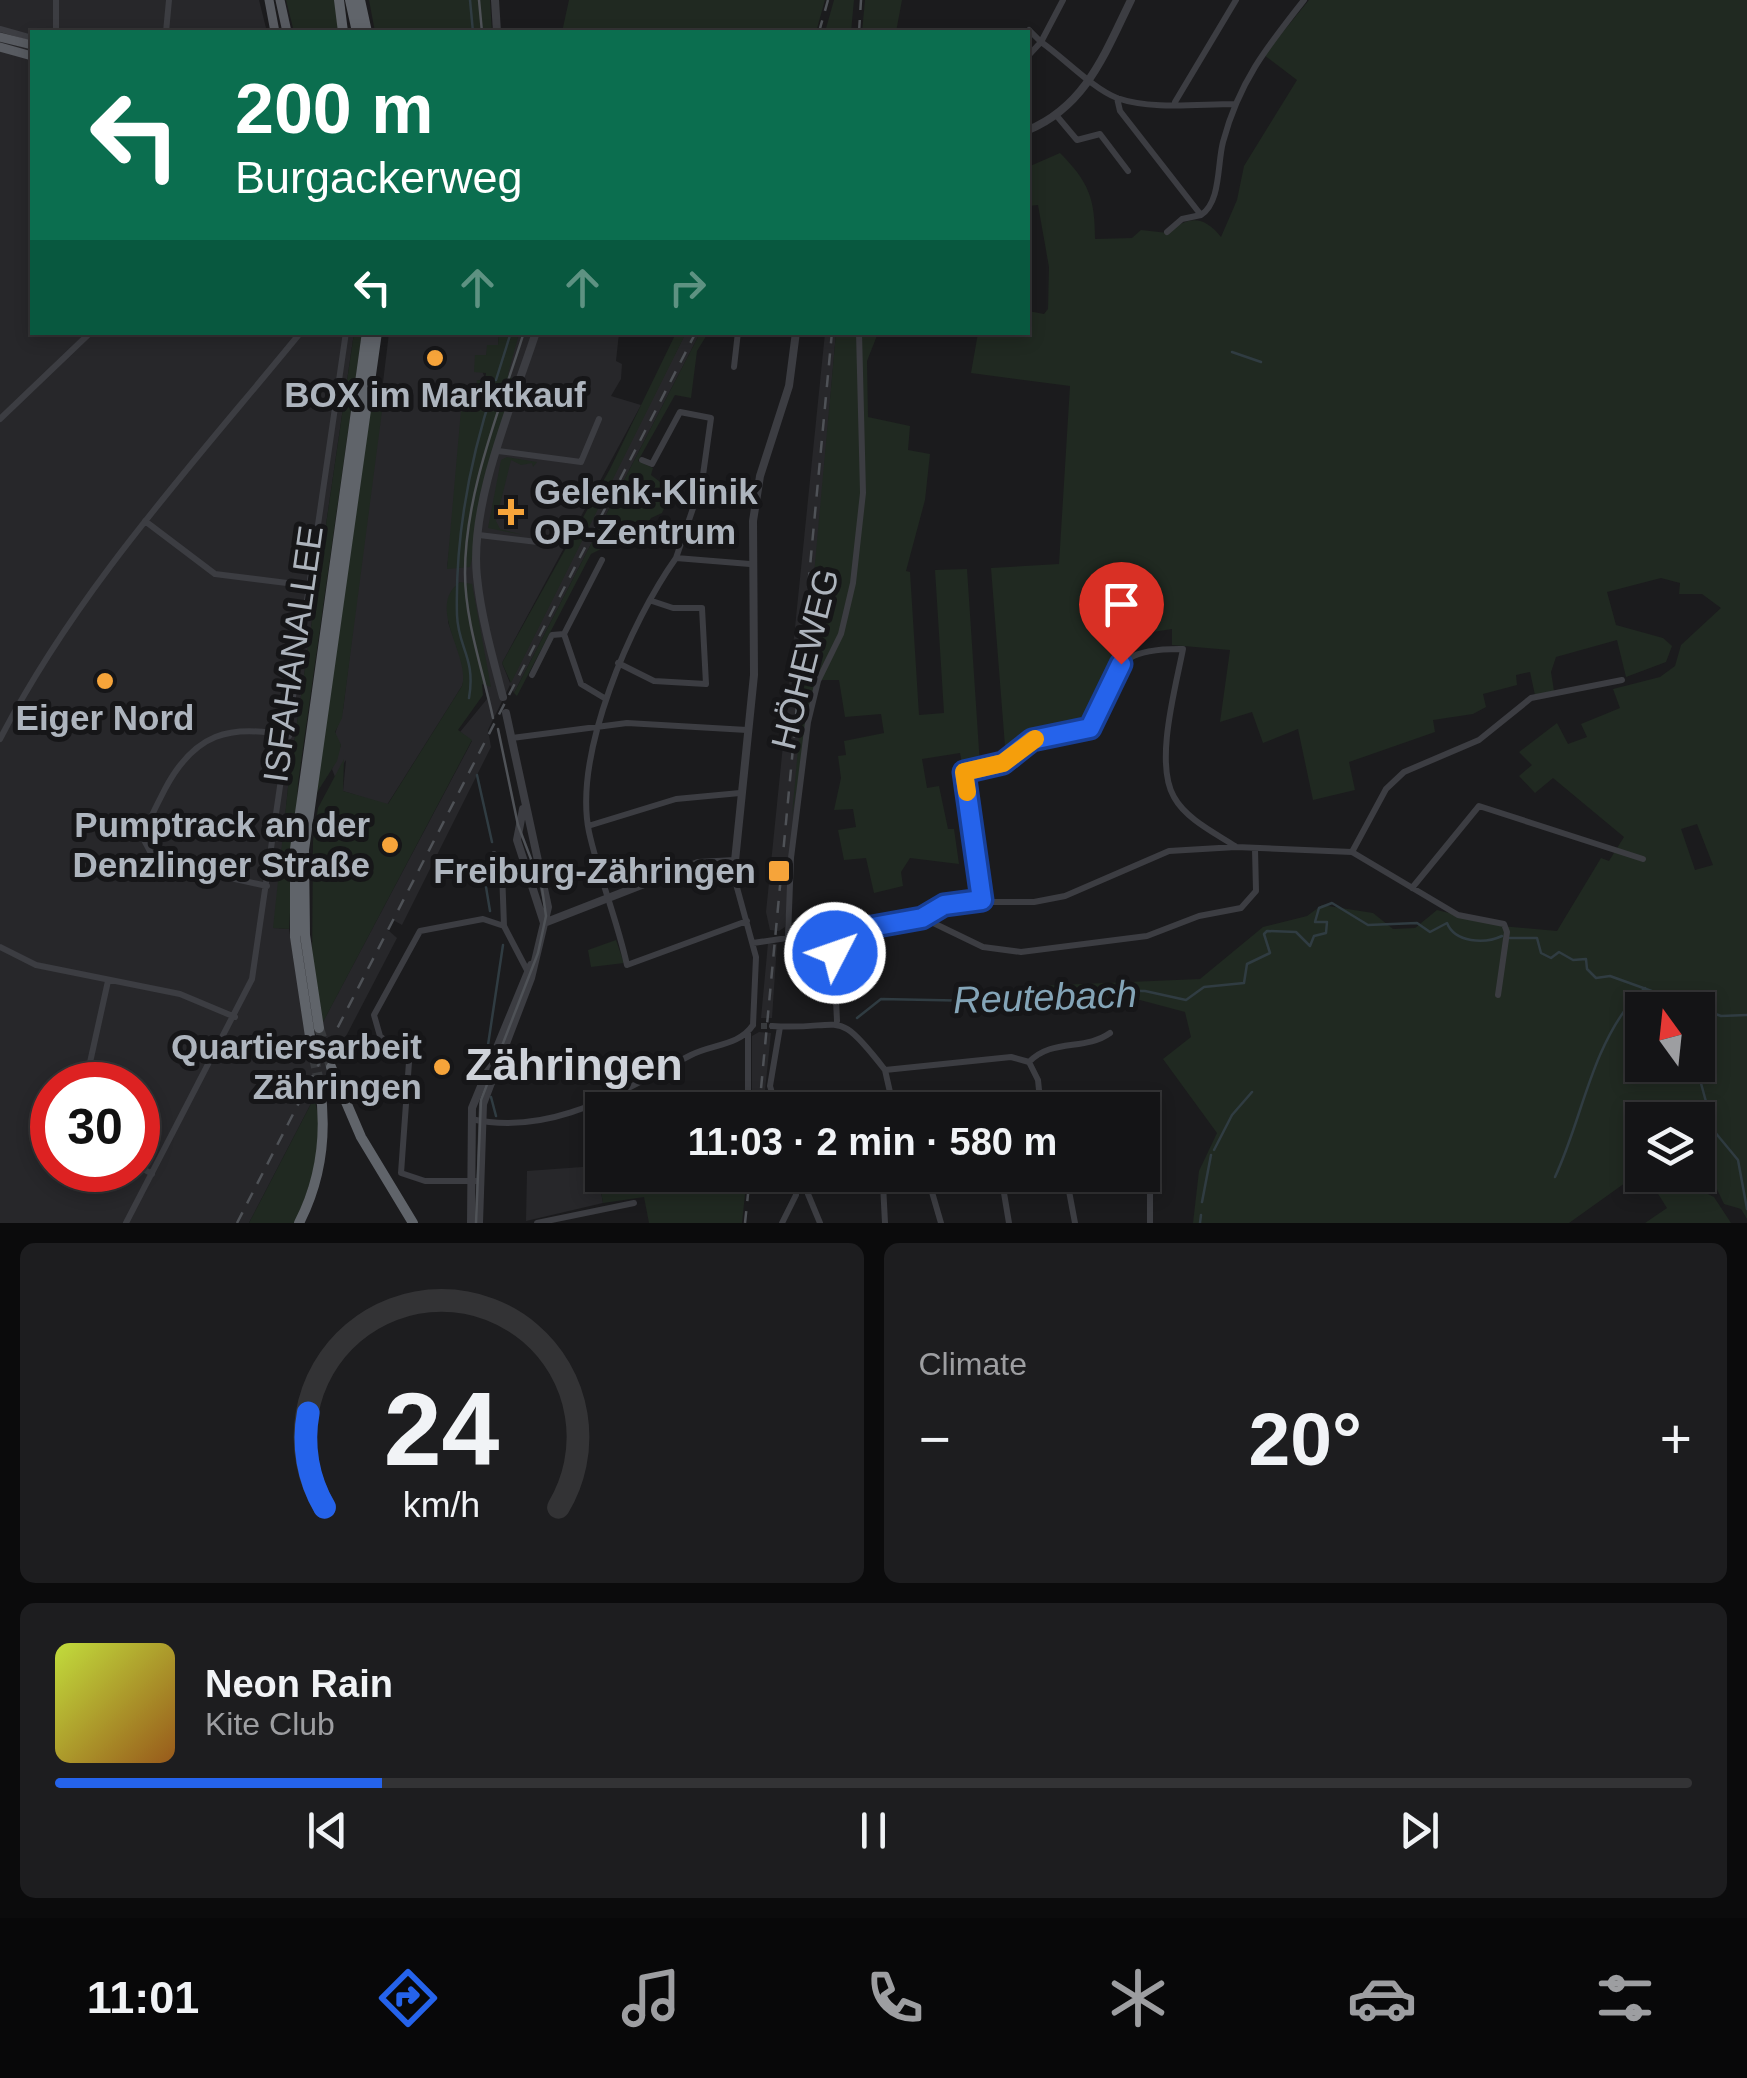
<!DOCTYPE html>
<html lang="en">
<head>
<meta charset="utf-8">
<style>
	:root { --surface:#141416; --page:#1d1d1f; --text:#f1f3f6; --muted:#9d9ea1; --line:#333335; --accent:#2563eb }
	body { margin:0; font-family:Helvetica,sans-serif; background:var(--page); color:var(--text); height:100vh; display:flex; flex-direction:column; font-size:38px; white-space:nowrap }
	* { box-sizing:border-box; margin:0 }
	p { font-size:32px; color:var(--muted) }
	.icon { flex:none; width:55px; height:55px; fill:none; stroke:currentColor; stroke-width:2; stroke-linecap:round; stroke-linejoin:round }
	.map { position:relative; height:1223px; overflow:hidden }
	.drawer { display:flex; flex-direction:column; gap:20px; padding:20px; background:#0b0b0c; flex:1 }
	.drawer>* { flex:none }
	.hud { position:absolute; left:30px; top:30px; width:1000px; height:305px; border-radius:0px; box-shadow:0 5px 15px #0003,0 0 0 2px var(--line); background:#0b6e4f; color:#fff; overflow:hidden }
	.needle { width:65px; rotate:345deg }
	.tools { position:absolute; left:1625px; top:992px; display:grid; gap:20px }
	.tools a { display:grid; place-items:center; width:90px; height:90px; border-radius:0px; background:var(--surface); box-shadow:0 5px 15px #0003,0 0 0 2px var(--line); font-size:50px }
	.speed { position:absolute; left:30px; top:1062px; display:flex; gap:20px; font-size:50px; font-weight:700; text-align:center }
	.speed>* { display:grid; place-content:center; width:130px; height:130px; border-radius:50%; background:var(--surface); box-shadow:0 5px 15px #0003,0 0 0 2px var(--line); line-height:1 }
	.speed .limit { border:15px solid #d22; background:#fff; color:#111 }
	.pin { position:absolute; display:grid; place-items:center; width:85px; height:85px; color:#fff; margin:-102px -42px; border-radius:50% 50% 50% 0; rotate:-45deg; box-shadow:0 0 10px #0007 }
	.pin .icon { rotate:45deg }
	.me { position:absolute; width:110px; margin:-55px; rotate:49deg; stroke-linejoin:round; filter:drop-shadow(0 0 8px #0008) }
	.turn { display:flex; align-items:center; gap:35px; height:210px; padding:0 40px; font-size:45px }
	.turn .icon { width:130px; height:130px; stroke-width:2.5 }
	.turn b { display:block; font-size:70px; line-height:85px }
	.lanes { display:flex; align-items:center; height:95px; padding:0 40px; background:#0003; justify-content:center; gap:50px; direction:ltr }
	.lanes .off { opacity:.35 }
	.big { font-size:75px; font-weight:700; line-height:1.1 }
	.drawer .card { flex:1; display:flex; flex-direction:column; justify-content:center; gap:15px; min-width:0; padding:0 35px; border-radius:15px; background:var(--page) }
	.drawer .dial { align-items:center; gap:0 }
	.dial svg { height:260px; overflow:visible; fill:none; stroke:var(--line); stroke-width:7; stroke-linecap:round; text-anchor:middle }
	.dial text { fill:var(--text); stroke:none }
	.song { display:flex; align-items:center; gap:30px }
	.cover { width:120px; height:120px; border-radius:15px; background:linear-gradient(135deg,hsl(70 70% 55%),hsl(30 70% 35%)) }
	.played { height:10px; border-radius:5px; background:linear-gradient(90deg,var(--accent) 20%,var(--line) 20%) }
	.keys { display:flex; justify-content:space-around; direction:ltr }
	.heat { display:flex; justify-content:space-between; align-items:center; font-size:55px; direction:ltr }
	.drawer .tiles { flex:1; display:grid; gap:20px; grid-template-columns:1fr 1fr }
	.card:last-child { grid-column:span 2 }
	.trip { position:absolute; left:585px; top:1092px; width:575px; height:100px; border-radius:0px; background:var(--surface); box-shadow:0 5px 15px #0003,0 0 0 2px var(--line); font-weight:700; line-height:100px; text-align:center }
	.tabs { display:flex; height:160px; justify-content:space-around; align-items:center; background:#080809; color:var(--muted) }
	.tabs .icon { width:70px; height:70px }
	.tabs .selected { color:var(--accent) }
	.tabs b { font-size:45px; color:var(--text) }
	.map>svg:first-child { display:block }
	.built { fill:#27272a; fill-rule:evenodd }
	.green { fill:#202921; fill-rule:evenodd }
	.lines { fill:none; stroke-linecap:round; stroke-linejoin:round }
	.stream { stroke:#303c42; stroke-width:2.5 }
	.minor-tunnel { stroke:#383a3d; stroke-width:6; stroke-dasharray:6 3; stroke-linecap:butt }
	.trunk-tunnel { stroke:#383a3d; stroke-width:10; stroke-dasharray:10 5; stroke-linecap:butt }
	.minor { stroke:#3c3d42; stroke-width:6 }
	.tertiary { stroke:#3c3d42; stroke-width:8 }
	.primary { stroke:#585b61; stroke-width:9 }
	.trunk { stroke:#60646a; stroke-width:10 }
	.tram { stroke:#4f5257; stroke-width:2.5 }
	.rail { stroke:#4f5257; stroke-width:2.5; stroke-dasharray:12 10; stroke-linecap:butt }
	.route-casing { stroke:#184099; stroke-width:25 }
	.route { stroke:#2563eb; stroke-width:18 }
	.slow { stroke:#f59e0b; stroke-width:18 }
	.poi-dot { fill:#f6a43a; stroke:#161618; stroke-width:4 }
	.labels { text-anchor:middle; stroke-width:10; stroke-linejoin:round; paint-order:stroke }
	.poi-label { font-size:35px; font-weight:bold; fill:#adb4bd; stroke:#161618; text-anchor:end }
	.street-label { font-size:35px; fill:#adb4bd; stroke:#161618 }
	.water-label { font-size:38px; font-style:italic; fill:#84a5b8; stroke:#161618 }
	.district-label { font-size:45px; font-weight:bold; fill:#ced2d9; stroke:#161618 }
</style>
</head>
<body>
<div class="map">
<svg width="1747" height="1223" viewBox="0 0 1747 1223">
	<rect width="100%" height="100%" fill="#1b1b1d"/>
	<path class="built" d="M0,0H259L267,32H32V332L354,333L289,778L274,928L289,929L309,1048L472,741L460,732L487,699L460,582L451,592L448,622L466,673L462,686L387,805L343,791L346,760L335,777L332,769L341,745L334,737L343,710L389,333H499L498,345L486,355H476L486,381L478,380L481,389L472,428L463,427L447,569L519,333H619L616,361L622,364L621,379L611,396L641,405L502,663L510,683L685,334L700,333L514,693L510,685L488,730L491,747L402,925L393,920L388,930L397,938L249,1223H0ZM52,1085H138V1170H52Z
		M825,333H836L785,927L779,931L770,930L766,912Z
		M768,943L777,944L772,1018H761Z
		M759,1032L771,1033L763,1110H752V1036Z
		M596,1166L603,1203L526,1221L527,1171Z"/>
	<path class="green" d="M286,0H336L338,32H294Z
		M369,0H490L492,32H375Z
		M569,0H825L816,32H562Z
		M834,0H854L851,32H825Z
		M865,0H902L896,32H862Z
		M1309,0H1747V1219L1741,1209L1724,1204L1714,1183L1690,1176L1674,1178L1714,1197L1731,1223H1645L1667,1208L1648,1178L1625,1183L1569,1223H1193L1199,1171L1217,1133L1163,1059L1191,1037L1185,1012L1140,1000L1040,1001L1033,995L1034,986L1200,979L1263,927L1307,916L1322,905L1373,913L1393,929L1415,928L1437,910L1501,926L1557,931L1601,858L1609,861L1624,837L1553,778L1535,793L1519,776L1532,765L1519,752L1557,723L1568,744L1587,737L1581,724L1620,708L1613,689L1660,677L1675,666L1681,645L1721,608L1702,594H1679L1680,583L1661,578L1607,592L1616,625L1663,638L1672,646L1666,662L1626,677L1617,640L1556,657L1551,672L1554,691L1535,695L1530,672L1516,675L1517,685L1483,694L1486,707L1473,714L1433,720L1435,732L1349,762L1355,790L1313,800L1298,729L1263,743L1252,712L1220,722L1230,650L1172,645V629L1121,637L1117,665L1090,725L1025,740L1006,759L991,568L1059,564L1070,386L971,373L978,333L1028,332V311L1044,314L1048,309L1049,267L1038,205L1028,206V167L1060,153C1089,182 1095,199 1095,239L1132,238L1141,230L1168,233C1189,215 1204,216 1221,237L1237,200L1244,166L1297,80L1264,55ZM1697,824L1713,865L1695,870L1681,829ZM1642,1010H1698V1065H1642ZM1642,1120H1698V1175H1642Z
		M354,333H362L298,783L289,929L273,928L289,778Z
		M499,333H531L519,334L508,374L515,382L470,567L447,569L461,410L475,412L481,389L476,388L477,380L485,381L486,373L474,372L475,355H486L487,345H498Z
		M676,333H686L511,683L502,663L610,469Z
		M700,333H708L697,351L691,398L675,395L638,461L653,468L651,475L672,491L662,513L651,518L635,545L607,546L591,554L517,696L514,693Z
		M836,333H878L867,361L868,417L910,426L908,450L930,454L925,500L906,571L910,572L919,715L944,713L935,570L967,569L980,765L963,768L960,753L922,759L927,788L939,786L948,829H954L959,864L910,858L901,872L903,886L874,893L866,858L844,860L838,830L856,827L853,809L834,810L841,778L838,756L846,755L844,741L884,733L881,714L845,717L839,680H816L792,815Z
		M374,385L385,388L342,718L335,732L341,745L337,761L316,794Z
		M507,457L537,462L533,467L532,463L521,465L511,460L496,521L500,529L523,535L488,528L501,460Z
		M460,582L472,584L491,687L482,684L483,695L458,730L472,740L322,1024L312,967L313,841L318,808L344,759L343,791L388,804L462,686C471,656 425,607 460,582Z
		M616,940L624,963L591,967L588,950Z
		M314,1098C326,1137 313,1177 299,1214L294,1223H249Z
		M597,1169H602V1175H747L742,1223H649L644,1197L603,1203Z"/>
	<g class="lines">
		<path class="stream" d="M470,0L473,32
			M1232,352L1261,362
			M496,380L511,332
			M469,698C476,658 458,648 457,615C455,536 469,462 494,386
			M477,775L492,842
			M490,859L485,881L490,911
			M1510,938H1537L1541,953L1551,958L1559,952L1573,960L1586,959L1587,969L1596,978L1610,976L1721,1016L1747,1015
			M1636,997L1645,988
			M857,1018L881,999L980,1001L1019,990L1145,991L1186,1000L1204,987L1244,983L1247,964L1270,953L1264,934L1267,931L1296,932L1310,946L1314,936L1326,933L1327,922H1315L1319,908L1332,903L1368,925L1417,923L1430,932L1447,923C1455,943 1485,944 1502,936
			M485,1065L503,945
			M1696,1065L1714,1131L1738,1160L1747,1209
			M491,1097L496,1116
			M1214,1150L1232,1115L1252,1092
			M1555,1177C1582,1119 1590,1053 1631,1002
			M1202,1202L1211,1155
			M1200,1223L1201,1215"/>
		<path class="minor-tunnel" d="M761,1026H772"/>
		<path class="trunk-tunnel" d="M319,1028L331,1067
			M311,1043L320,1087"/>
		<path class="minor" d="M56,0V32
			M1063,0L1041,42C1063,57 1093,89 1117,98C1151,110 1198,104 1234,104
			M0,29L32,38
			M166,32L169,0
			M1028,56L1041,42L1029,30
			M1117,98L1120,111L1201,215
			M1175,102L1236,0
			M1056,115L1077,140L1100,134L1128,171
			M1201,215C1221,202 1217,165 1223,142C1239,82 1266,48 1304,0
			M1167,232L1182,219L1201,215
			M734,367L738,332
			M0,419L91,332
			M498,451L581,462L599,419
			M642,460L652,464L680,412L711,418L702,482L676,558L750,564
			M145,521L215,574L311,586
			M479,535L554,544
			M676,558C631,621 573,754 589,832C599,877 617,919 627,965L747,921
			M602,560L564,634L581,684L606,699
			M618,663L654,681L706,684L702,608H673L652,601
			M532,675L552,635L564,634
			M512,738L627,723L747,730
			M0,739C78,588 194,463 301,332
			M588,826L676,799L740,793
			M1352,852L1386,789L1404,772L1479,740L1531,698L1622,680
			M494,854L502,871L504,926L528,972
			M735,861L736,884L756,957L753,1025
			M267,886L190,869L152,855L144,840C147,822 157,805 165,789C194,734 229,723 289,736
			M1412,888L1479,806L1643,859
			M982,900L964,771L1003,763L1032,740L1090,729C1130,681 1096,648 1183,649C1176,686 1154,763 1174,797C1186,819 1215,833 1235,846
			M923,918L983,947L1021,952L1147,936L1199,916L1241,908L1256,891L1255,849
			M833,934L837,1021
			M788,936L791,858L808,722L818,681L841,634L853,583L863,493L859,332
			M753,943L922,918L959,902H1034L1065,896L1169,851L1236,847L1352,852L1458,915L1504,924L1507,932L1498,995
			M0,947L36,965L180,994L235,1017
			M837,971L876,966
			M772,1026C845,1031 834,1004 885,1070
			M748,1033V1110
			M1029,1062L1038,1080L1041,1110
			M885,1070L1011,1057L1029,1062C1052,1038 1085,1051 1110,1033
			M885,1070L894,1110
			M85,1085L108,981
			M777,1110L770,1086L780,1027
			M471,1119C553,1137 621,1091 691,1055C712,1044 739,1046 753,1025
			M1142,1152L1150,1186V1223
			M138,1166L152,1174
			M927,1175L941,1223
			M1001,1175L1009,1223
			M1066,1175L1075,1223
			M481,1181H425L401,1173L409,1062L380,1036L374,1015L420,931L483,919L504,926
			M808,1194L820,1223
			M126,1223L252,979L346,332
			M537,1223L634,1203
			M782,1223L796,1195L795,1175
			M885,1223L883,1184L894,1175"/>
		<path class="tertiary" d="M495,0L497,32
			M1028,130C1086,106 1105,53 1131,0
			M503,697C493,659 481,617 477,577C469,503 513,403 536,332
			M523,809L517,840L544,923
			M544,923L698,863L735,861L754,675L753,521L760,476L789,386L796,332
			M471,1223L472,1108L531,965
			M479,1223L483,1104L531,978L548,907L506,713"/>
		<path class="primary" d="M269,0L275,32
			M280,0L287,32
			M0,37L32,45
			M0,47L32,56"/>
		<path class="trunk" d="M339,0L343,32
			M350,0L357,32
			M360,0L367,32
			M319,1028L305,935L304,850L377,332
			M311,1043L295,937V849L367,332
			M331,1067L361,1137L413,1223
			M299,1223C321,1180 327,1135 320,1087"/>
		<path class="tram" d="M479,0L482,32
			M493,718C483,671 465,621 465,573C465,492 500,409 524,332
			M476,1223L481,1100L538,953L546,916L542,888L518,825L498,729"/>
		<path class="rail" d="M819,32L828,0
			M859,32L861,0
			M759,1110L832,332
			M237,1223L696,332
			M745,1223L750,1175"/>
	</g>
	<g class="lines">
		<g class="route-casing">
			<path id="route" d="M835,953L833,934L922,918L944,905L982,900L964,772L1003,763L1032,740L1090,728L1121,664"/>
		</g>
		<use href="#route" class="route"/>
		<path class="slow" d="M967,792L964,772L1003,763L1035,739"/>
	</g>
	<g class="poi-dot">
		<circle cx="435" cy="358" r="10"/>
		<path d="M506 497h10v10h10v10h-10v10h-10v-10h-10v-10h10z"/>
		<circle cx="105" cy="681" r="10"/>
		<circle cx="390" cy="845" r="10"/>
		<rect x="767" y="859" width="24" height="24" rx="5"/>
		<circle cx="442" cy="1067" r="10"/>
	</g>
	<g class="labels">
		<g class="poi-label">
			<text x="435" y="407" text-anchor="middle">BOX im Marktkauf</text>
			<text x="534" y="504" text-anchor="start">Gelenk-Klinik<tspan x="534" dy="40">OP-Zentrum</tspan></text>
			<text x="105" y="730" text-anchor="middle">Eiger Nord</text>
			<text x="370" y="837">Pumptrack an der<tspan x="370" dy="40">Denzlinger Straße</tspan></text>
			<text x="756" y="883">Freiburg-Zähringen</text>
			<text x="422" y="1059">Quartiersarbeit<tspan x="422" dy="40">Zähringen</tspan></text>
		</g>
		<g class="street-label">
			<text transform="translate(293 654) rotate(-82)" y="12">ISFAHANALLEE</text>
			<text transform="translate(805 659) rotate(-76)" y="12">HÖHEWEG</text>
		</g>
		<g class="water-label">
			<text transform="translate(1045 997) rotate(-2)" y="13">Reutebach</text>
		</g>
		<g class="district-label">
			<text x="574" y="1080">Zähringen</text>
		</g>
	</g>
</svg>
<div class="tools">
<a><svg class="needle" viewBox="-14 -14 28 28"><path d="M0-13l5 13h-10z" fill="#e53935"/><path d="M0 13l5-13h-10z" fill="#9d9ea1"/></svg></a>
<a><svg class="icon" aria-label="layers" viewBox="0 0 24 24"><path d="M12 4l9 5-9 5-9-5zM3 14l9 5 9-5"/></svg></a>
</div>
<div class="speed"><div class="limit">30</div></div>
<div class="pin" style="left:1121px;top:664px;background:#d93025"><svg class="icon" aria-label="arrive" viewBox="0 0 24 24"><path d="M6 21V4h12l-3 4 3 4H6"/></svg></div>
<svg class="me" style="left:835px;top:953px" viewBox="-20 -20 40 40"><circle r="17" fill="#2563eb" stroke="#fff" stroke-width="3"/><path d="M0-11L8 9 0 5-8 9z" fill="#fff"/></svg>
<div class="trip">11:03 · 2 min · 580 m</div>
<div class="hud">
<div class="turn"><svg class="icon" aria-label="left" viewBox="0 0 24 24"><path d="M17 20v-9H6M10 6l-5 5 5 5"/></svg><div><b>200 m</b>Burgackerweg</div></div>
<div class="lanes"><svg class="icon" aria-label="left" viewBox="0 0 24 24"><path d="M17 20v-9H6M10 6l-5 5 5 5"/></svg><svg class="icon off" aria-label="ahead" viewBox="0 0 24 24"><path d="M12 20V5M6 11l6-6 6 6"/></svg><svg class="icon off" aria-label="ahead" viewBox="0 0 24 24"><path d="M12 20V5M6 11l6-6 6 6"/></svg><svg class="icon off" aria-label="right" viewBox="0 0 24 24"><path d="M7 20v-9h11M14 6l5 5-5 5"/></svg></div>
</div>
</div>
<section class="drawer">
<div class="tiles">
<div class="card dial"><svg viewBox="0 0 100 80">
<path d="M14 69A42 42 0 1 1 86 69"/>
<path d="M14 69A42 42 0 0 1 9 40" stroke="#2563eb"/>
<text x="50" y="56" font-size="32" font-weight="700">24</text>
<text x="50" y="72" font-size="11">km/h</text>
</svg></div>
<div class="card"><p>Climate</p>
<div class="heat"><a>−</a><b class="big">20°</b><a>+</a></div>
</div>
<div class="card">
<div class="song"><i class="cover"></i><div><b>Neon Rain</b><p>Kite Club</p></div></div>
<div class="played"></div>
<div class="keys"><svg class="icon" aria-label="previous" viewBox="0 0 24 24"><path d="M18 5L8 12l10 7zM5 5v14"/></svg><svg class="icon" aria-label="pause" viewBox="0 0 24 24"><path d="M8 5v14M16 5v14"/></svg><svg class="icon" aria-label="next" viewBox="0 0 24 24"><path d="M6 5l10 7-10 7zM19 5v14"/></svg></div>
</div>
</div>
</section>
<nav class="tabs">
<b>11:01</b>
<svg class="icon selected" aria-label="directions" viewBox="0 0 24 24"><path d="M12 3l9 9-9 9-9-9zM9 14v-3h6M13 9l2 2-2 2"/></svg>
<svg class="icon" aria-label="music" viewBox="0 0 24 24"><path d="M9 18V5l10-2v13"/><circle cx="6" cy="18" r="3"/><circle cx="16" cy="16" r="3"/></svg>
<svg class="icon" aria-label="phone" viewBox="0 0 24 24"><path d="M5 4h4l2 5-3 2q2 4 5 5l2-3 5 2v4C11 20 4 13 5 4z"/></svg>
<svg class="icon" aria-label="climate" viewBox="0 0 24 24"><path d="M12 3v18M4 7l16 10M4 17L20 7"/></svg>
<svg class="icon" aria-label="car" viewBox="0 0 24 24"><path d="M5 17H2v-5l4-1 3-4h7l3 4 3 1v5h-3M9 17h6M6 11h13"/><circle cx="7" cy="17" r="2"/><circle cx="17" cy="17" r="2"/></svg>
<svg class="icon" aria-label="filters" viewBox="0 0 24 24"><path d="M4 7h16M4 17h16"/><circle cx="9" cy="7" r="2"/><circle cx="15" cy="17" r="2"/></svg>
</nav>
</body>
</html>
